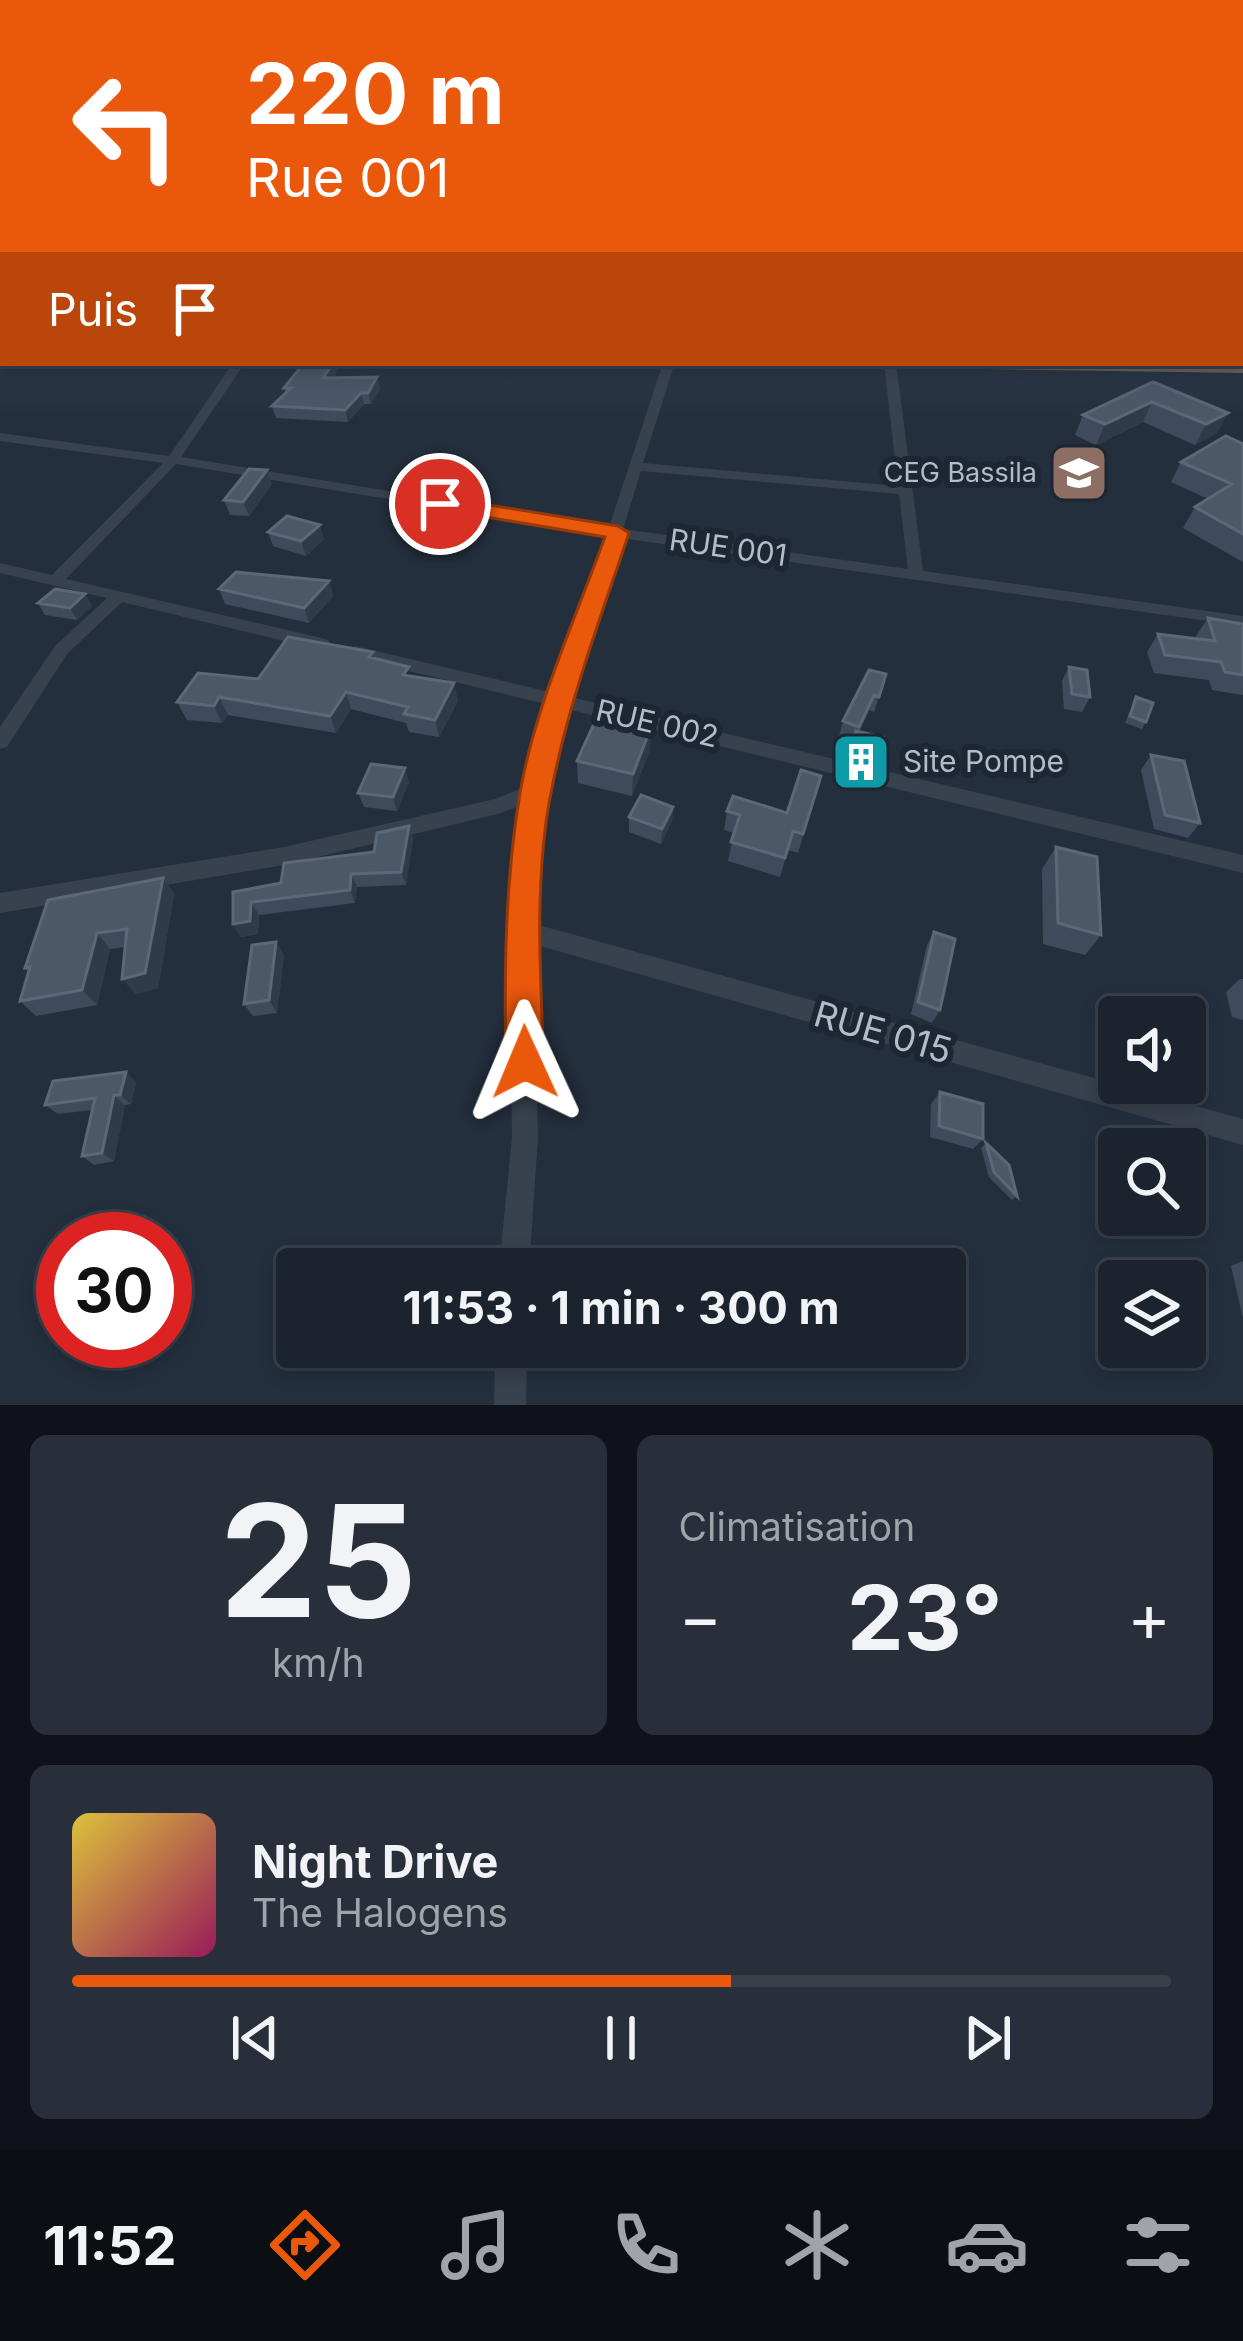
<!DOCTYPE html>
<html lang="fr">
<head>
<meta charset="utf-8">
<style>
	:root { --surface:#1b232e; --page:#282f3a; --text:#f1f3f6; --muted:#a0a4aa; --line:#39404a; --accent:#ea580c }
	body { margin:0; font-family:Inter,sans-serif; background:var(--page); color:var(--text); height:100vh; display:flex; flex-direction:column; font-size:45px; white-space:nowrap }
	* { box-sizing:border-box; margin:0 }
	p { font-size:39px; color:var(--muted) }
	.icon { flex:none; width:66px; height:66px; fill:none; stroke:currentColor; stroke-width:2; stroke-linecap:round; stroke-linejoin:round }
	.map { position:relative; height:1405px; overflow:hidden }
	.panel { display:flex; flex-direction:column; gap:30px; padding:30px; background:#0f1319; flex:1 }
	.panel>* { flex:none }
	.banner { position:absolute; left:0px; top:0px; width:1245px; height:366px; box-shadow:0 6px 18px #0003,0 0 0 3px var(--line); background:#ea580c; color:#fff; overflow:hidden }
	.fabs { position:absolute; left:1098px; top:996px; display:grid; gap:24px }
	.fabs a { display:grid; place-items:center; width:108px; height:108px; border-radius:12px; background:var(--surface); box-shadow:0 6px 18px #0003,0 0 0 3px var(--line); font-size:60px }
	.speed { position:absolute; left:36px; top:1212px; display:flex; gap:24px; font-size:60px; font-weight:700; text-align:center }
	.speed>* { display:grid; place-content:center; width:156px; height:156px; border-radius:50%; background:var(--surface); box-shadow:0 6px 18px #0003,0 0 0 3px var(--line); line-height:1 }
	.speed .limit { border:18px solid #d22; background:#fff; color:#111 }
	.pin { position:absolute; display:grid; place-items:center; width:102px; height:102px; color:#fff; margin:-51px; border:6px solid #fff; border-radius:50%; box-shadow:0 3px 12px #0007 }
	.me { position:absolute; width:132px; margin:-66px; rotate:359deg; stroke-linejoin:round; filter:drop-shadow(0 0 9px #0008) }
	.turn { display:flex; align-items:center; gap:42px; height:252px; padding:0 48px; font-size:54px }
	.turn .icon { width:156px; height:156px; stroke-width:2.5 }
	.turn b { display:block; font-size:84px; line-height:102px }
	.then { display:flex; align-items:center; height:114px; padding:0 48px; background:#0003; gap:24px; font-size:45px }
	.big { font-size:90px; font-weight:700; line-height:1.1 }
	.panel .card { flex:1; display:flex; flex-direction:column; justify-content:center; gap:18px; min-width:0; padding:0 42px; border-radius:18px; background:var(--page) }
	.panel .dial { align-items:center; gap:0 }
	.dial b { font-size:156px; line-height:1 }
	.song { display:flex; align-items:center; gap:36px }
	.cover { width:144px; height:144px; border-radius:18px; background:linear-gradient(135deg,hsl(50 70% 55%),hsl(330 70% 35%)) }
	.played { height:12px; border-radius:6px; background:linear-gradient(90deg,var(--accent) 60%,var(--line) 60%) }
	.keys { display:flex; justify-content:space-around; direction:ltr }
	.heat { display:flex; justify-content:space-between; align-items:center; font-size:66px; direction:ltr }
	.panel .tiles { flex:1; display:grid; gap:30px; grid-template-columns:1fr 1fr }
	.card:last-child { grid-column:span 2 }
	.trip { position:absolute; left:276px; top:1248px; width:690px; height:120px; border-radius:12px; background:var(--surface); box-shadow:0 6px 18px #0003,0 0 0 3px var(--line); font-weight:700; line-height:120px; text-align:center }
	.tab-bar { display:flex; height:192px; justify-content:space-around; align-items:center; background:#0b0e12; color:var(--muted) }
	.tab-bar .icon { width:84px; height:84px }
	.tab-bar .current { color:var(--accent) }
	.tab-bar b { font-size:54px; color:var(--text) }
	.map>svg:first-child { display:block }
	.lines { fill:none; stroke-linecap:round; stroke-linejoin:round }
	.minor { fill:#38414e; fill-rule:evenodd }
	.major { stroke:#56606e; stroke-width:24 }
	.highway { fill:#746855; fill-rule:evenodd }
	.wall { fill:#3f4b5c }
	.shaded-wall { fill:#2f3b4b }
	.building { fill:#4b5868; stroke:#5c6777; stroke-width:3 }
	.route { fill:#ea580c; stroke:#983908; stroke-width:3 }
	.labels { text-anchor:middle; stroke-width:12; stroke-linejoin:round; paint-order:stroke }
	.far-poi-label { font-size:27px; fill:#b4bcc9; stroke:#1d2633; text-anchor:end }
	.street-label { font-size:30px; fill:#b4bcc9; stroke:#1d2633 }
	.poi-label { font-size:30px; fill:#b4bcc9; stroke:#1d2633; text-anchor:start }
	.near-street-label { font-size:36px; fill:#b4bcc9; stroke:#1d2633 }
</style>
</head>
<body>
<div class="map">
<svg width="1243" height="1405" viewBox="0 0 1243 1405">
	<rect width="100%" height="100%" fill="#242f3e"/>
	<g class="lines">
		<path class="minor" d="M1242,245L1243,246V253L1242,252Z
			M233,363H245L181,457L609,527L663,363H675L643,463L898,486L884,363H896L923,571L1243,616V626L620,538L570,697L1243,855V873L567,709L546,791L535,924L1243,1119V1145L533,944L538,1137L529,1269H499L512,1137L509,955L525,804L498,814L284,865L0,913V893L284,847L495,799L527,786L550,705L355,658L347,652L355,646L554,693L606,535L176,464L66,579L322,638L328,640L330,644L328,648L322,650L122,602L67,654L7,747L0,749V727L55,646L107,598L0,573V563L52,575L163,463L0,441V433L169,456ZM641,471L899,494L908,569L623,529Z
			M495,1347H527L526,1405H494Z"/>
		<path class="major" d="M0,243L3,242"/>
		<path class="highway" d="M0,347H3V357H0Z
			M916,363H1243V373L924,368Z"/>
	</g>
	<path class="wall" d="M304,363H341L333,378L377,377L380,389L371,404H364L348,422L276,418L272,406L286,393L284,388Z
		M1153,382L1228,413L1217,433L1195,445L1143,422L1096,445L1075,435L1083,415Z
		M1243,444V562L1183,528L1195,507L1208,499L1171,482L1181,462Z
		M272,484L249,516L230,515L224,500Z
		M268,532L324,539L306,556L273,546Z
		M329,581L333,596L309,623L225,604L219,589Z
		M85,594L92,606L77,620L45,615L38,603Z
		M1208,618L1243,624V695L1212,690L1209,680L1154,673L1147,652L1158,634L1197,638L1196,636Z
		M375,658L458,701L439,737L409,732L406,723L351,709L336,733L228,715L222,723L187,720L177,702L258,679Z
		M1069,667L1090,697L1082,712L1064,709L1062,681Z
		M886,674L874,712L869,710L859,732L883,737L874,764L847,758L852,741L839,736L843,721Z
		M1136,697L1146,722L1142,729L1125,723Z
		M650,749L632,796L578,783L577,761Z
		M1151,755L1200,823L1188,838L1154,829L1141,770Z
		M821,776L798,853L788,850L780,877L728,861L734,833L724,830L727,811L787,813Z
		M409,782L397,811L364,807L358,793Z
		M673,807L672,821L661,844L629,832V817Z
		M409,826L413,839L406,885L357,887L355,903L259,915L258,934L241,937L233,924V892L281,883L374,852Z
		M1056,847L1101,935L1085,955L1043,944L1042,869Z
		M163,878L174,894L158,988L136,994L122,979L125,947L110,949L97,1005L36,1016L20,1001L29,972L25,968Z
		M934,932L940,1010L932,1023L911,1014L927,945Z
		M276,942L284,955L277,1013L253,1016L244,1004Z
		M1240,979H1243V1020L1232,1017L1226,992Z
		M1119,1015V1074L1112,1072L1107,1028Z
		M136,1082L131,1104L125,1105L114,1161L94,1165L82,1156L92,1110L58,1114L45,1105Z
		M940,1092L983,1139L973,1149L930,1137L931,1104Z
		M986,1143L1017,1196L1012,1200L989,1177L981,1148Z
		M1243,1261V1318L1231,1266Z"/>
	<path class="shaded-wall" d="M3,281V299L0,300V282Z
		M333,363H341V365L326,389L323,378Z
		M377,377L380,389L371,404L368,393Z
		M361,393L364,404L348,422L345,410Z
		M1152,402L1143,422L1096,445L1105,424Z
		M1228,413L1217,433L1195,445L1206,424Z
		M267,470L272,484L249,516L243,502Z
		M320,525L324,539L306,556L301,541Z
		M329,581L333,596L309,623L304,608Z
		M85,594L92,606L77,620L70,608Z
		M454,683L458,701L439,737L435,720Z
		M346,692L351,709L336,733L330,716Z
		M219,697L228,715L222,723L214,706Z
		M651,727L650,749L632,796L633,774Z
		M405,768L409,782L397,811L393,797Z
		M673,807L672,821L661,844L662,829Z
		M409,826L413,839L406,885L401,872Z
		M351,874L357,887L355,903L350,890Z
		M163,878L174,894L158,988L136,994L122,979Z
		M251,902L259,915L258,934L241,937L233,924Z
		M97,933L110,949L97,1005L82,990Z
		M276,942L284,955L277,1013L269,1000Z
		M126,1072L136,1082L131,1104L120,1095Z
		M114,1095L125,1105L114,1161L102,1153Z"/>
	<path class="building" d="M0,265L3,266V281L0,282Z
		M304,363H333L323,378L377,377L368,393H361L345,410L272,406L291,388H284Z
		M1153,382L1228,413L1206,424L1152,402L1105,424L1083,415Z
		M1226,436L1243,444V534L1195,507L1232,484L1181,462Z
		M249,469L267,470L243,502L224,500Z
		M287,516L320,525L301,541L268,532Z
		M236,572L329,581L304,608L219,589Z
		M55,589L85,594L70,608L38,603Z
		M1208,618L1243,624V675L1225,672L1221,662L1165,655L1158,634L1215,641Z
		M288,637L373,652L369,657L409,667L403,675L454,683L435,720L404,714L408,707L346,692L330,716L219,697L214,706L177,702L198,673L258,679Z
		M1069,667L1087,670L1090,697L1072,694Z
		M869,670L886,674L879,697L874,695L859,727L843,721Z
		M1136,697L1153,703L1146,722L1130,716Z
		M598,715L651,727L633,774L577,761Z
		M856,731L883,737L879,749L852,743Z
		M1151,755L1184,761L1200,823L1165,815Z
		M371,764L405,768L393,797L358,793Z
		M801,770L821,776L803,834L793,831L785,858L731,842L740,815L727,811L733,796L787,813Z
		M641,795L673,807L662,829L629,817Z
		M409,826L401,872L351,874L350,890L251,902L250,921L233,924V892L281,883L284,863L374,852L377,833Z
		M1056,847L1097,857L1101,935L1058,923Z
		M163,878L145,973L122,979L127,929L97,933L82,990L20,1001L30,967L25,968L48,900Z
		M934,932L955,939L940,1010L918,1002Z
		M276,942L269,1000L244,1004L252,945Z
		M126,1072L120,1095H114L102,1153L82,1156L95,1098L45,1105L53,1081Z
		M940,1092L983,1104V1139L939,1126Z
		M986,1143L1009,1165L1017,1196L994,1172Z"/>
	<linearGradient id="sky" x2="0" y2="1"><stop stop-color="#141a22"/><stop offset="0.53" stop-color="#3f4d63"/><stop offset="1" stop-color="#3f4d63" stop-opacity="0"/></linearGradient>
	<rect width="1243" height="419" fill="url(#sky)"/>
	<path class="route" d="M440,497L618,526L629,533C601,617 569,701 552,788C534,872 540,976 544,1062L539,1076L525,1081L512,1076L506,1062C504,973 505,882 520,793C535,706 575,620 605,537L433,508V499Z"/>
	<defs>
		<g id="university-square" transform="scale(3)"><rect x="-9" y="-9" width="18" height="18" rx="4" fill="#8d6e63" stroke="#1d2633"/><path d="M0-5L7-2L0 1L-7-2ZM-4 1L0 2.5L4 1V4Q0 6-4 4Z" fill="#fff"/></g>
		<g id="building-square" transform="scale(3)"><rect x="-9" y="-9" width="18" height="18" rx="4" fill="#0f9aa8" stroke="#1d2633"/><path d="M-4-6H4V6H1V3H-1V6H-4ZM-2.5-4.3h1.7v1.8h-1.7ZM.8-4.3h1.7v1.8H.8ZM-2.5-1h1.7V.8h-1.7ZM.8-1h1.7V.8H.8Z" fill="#fff"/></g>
	</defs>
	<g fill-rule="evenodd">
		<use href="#university-square" x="1079" y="473"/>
		<use href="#building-square" x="861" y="762"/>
	</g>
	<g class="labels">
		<g class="far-poi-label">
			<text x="1037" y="482">CEG Bassila</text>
		</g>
		<g class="street-label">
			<text transform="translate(728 548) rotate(8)" y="10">RUE 001</text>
			<text transform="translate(657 724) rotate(13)" y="10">RUE 002</text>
		</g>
		<g class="poi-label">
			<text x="903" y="772">Site Pompe</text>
		</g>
		<g class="near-street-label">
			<text transform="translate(883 1032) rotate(16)" y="13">RUE 015</text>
		</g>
	</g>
</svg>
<div class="fabs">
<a><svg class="icon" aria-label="sound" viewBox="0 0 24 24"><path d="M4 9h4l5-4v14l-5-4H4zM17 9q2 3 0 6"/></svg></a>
<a><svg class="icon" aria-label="search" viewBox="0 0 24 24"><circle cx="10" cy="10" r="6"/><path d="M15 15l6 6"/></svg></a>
<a><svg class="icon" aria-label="layers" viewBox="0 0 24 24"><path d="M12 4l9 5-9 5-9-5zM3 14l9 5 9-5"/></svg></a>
</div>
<div class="speed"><div class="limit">30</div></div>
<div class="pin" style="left:440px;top:504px;background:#d93025"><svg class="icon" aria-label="arrive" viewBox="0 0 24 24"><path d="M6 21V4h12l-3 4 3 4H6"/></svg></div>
<svg class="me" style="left:525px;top:1062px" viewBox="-20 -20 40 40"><path d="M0-17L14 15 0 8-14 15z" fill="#ea580c" stroke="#fff" stroke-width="4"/></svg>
<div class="trip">11:53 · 1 min · 300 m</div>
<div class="banner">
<div class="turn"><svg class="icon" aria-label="left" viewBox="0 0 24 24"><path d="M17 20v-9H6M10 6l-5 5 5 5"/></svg><div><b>220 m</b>Rue 001</div></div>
<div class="then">Puis<svg class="icon" aria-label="arrive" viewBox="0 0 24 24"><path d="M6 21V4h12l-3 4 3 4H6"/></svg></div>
</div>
</div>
<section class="panel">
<div class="tiles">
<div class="card dial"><b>25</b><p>km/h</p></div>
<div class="card"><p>Climatisation</p>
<div class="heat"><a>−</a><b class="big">23°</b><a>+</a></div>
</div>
<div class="card">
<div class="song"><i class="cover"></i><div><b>Night Drive</b><p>The Halogens</p></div></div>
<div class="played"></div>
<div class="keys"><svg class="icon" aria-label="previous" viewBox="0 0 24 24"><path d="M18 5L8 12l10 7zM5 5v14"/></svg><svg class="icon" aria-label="pause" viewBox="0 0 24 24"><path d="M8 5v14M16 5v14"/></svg><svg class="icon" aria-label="next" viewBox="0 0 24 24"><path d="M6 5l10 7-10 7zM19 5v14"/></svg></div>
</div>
</div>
</section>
<nav class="tab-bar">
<b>11:52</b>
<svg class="icon current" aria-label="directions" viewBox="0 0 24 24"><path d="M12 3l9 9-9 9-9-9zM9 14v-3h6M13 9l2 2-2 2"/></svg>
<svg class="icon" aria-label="music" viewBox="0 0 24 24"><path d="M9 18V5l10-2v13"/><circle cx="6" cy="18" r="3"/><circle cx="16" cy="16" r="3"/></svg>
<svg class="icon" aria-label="phone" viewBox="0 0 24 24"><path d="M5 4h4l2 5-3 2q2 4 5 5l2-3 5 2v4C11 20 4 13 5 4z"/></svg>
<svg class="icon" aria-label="climate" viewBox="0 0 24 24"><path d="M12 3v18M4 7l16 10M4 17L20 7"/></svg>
<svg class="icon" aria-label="car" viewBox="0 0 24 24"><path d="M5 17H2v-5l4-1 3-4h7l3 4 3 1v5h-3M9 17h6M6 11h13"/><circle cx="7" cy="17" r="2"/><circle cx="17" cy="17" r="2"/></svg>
<svg class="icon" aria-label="filters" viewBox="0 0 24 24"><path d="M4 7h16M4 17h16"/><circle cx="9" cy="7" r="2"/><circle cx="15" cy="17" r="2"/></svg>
</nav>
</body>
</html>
